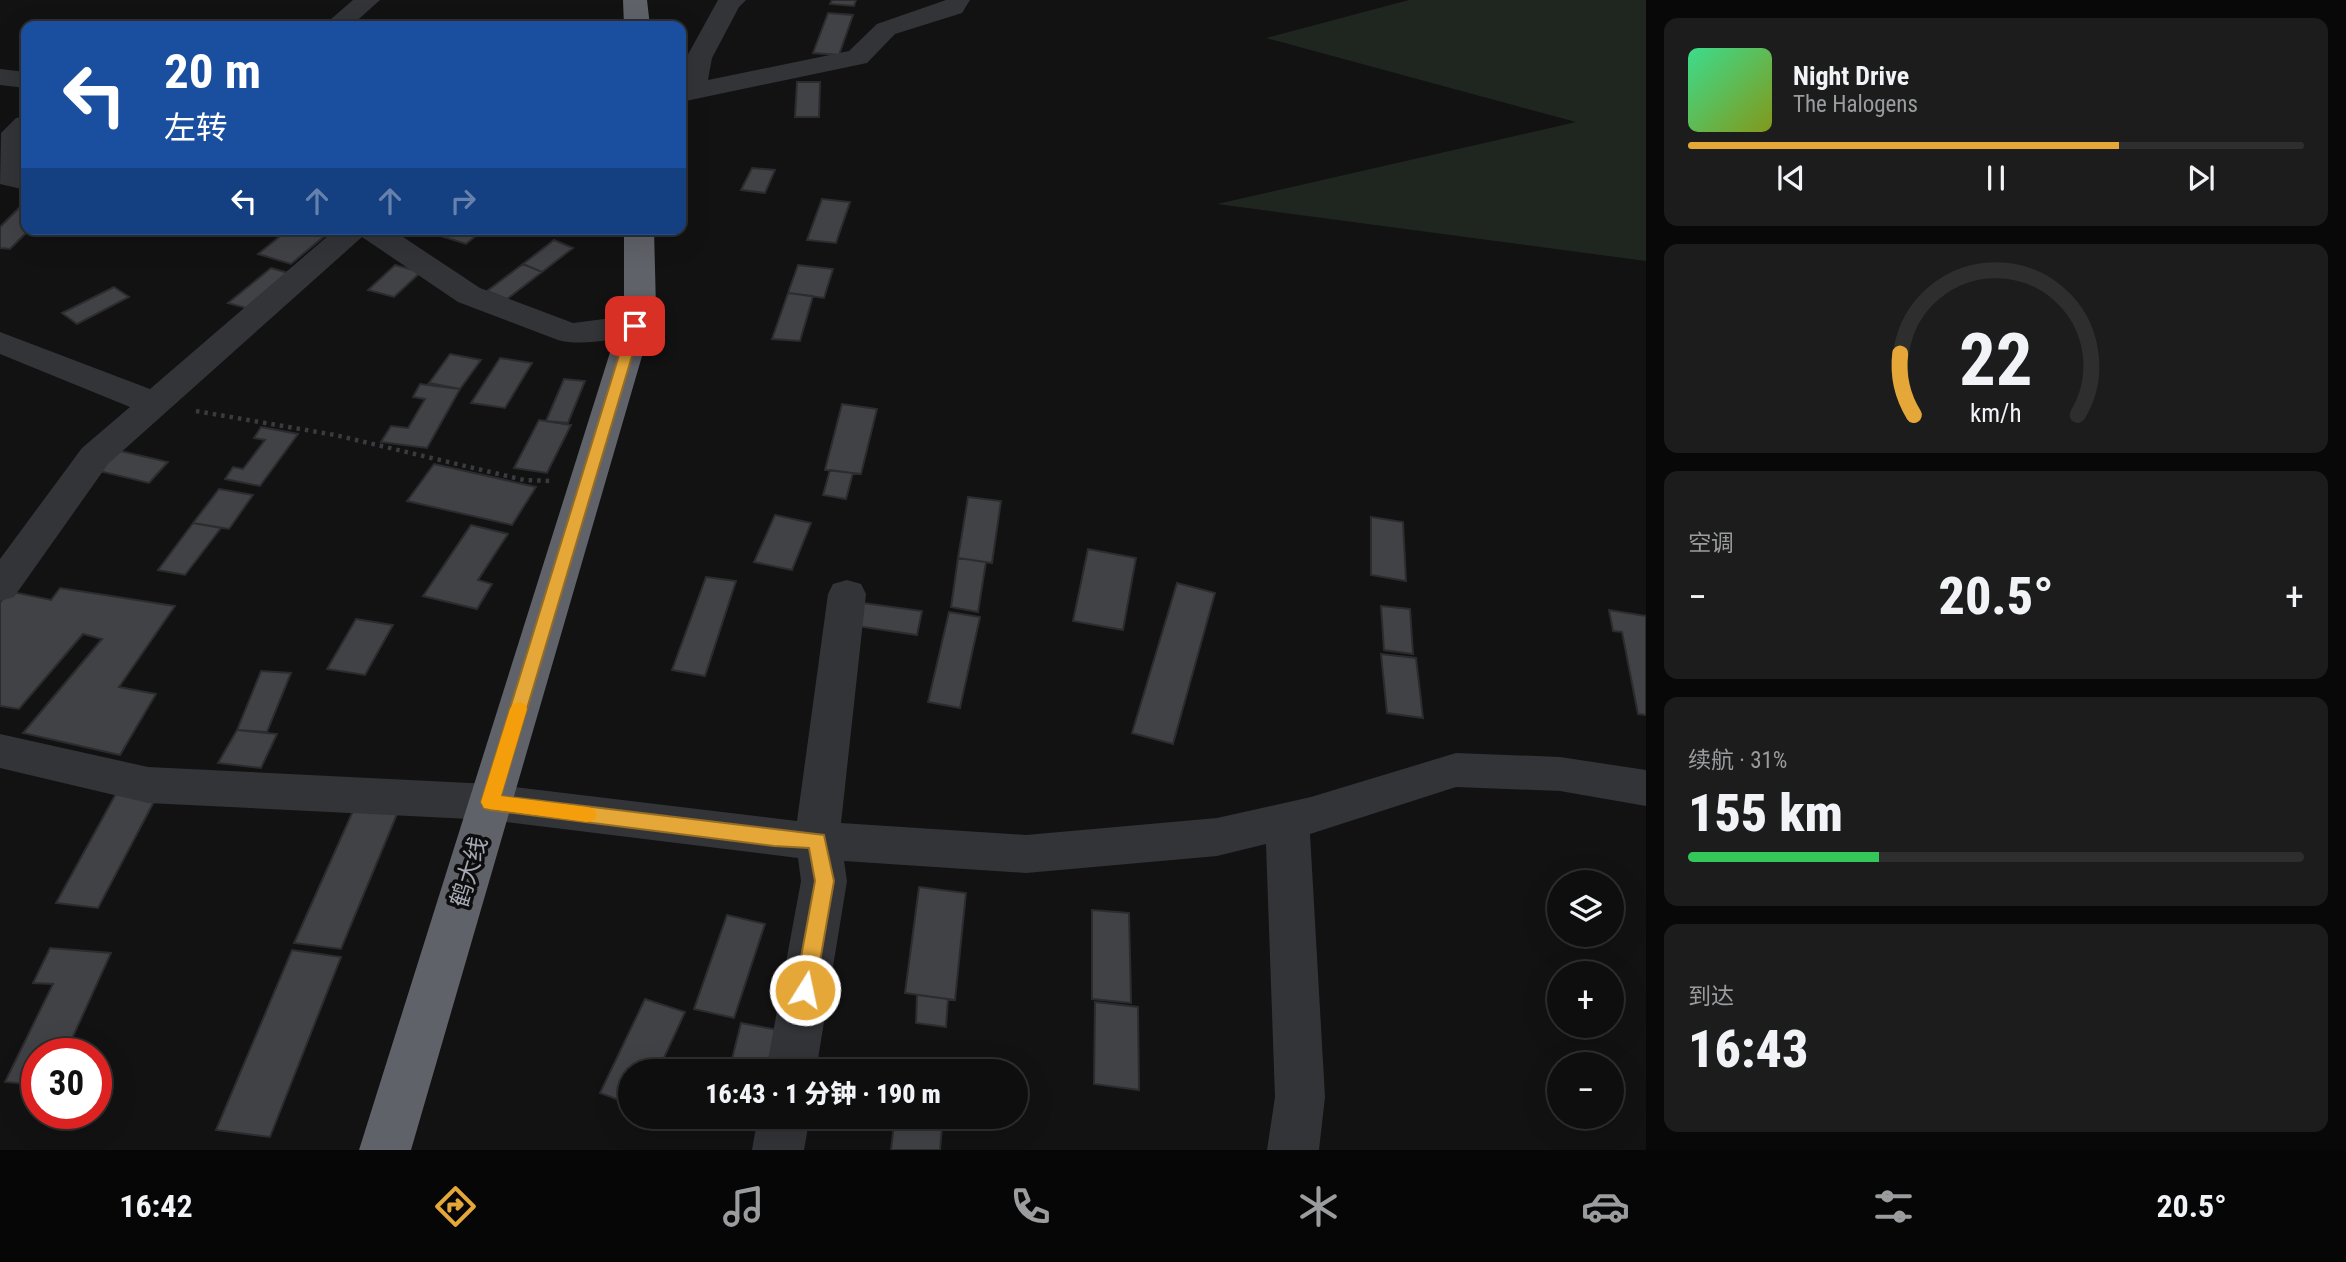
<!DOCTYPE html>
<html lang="zh">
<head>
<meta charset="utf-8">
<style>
	:root { --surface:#0e0e0e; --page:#1c1c1c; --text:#f1f3f6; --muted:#9b9c9e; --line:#2e2e2e; --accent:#e5a738 }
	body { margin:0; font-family:"Roboto Condensed","Noto Sans SC",sans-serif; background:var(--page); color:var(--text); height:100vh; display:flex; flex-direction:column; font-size:26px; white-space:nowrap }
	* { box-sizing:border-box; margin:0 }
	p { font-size:23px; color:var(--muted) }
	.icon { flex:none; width:38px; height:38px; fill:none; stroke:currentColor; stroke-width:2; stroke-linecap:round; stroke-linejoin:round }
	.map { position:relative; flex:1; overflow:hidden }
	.side { display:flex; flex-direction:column; gap:18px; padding:18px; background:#080808; width:700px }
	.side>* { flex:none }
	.hud { position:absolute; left:21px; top:21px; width:665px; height:214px; border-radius:14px; box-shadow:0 7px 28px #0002,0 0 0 2px var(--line); background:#1a4fa0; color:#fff; overflow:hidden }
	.controls { position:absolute; left:1547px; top:870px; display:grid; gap:14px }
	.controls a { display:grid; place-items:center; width:77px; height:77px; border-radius:50%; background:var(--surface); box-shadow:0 7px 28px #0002,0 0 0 2px var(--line); font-size:35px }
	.speed { position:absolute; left:21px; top:1038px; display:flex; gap:14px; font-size:35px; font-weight:700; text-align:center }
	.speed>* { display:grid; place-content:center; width:91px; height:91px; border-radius:50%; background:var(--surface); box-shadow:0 7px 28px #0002,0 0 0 2px var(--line); line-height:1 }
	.speed .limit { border:10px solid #d22; background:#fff; color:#111 }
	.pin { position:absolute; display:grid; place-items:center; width:60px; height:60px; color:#fff; margin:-30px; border-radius:14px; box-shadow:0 4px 10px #0006 }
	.me { position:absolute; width:77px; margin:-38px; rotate:10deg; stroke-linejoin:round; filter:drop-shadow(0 0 5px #0008) }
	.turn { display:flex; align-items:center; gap:24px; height:147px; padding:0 28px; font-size:32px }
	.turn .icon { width:91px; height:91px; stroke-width:2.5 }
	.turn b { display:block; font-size:49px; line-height:60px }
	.lanes { display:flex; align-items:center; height:66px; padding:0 28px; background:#0003; justify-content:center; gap:35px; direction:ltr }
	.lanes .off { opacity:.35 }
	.big { font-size:52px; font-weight:800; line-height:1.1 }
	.side .card { flex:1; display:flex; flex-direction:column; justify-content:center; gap:10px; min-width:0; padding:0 24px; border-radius:14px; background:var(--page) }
	.side .dial { align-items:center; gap:0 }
	.dial svg { height:182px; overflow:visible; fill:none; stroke:var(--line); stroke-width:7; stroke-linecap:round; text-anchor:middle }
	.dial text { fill:var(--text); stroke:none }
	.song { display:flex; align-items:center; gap:21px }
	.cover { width:84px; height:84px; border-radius:10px; background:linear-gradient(135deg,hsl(150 70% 55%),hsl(70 70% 35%)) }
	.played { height:7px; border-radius:4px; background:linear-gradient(90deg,var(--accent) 70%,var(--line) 70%) }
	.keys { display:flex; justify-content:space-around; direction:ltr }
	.heat { display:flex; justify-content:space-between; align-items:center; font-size:38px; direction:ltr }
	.charge { height:10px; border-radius:5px; background:linear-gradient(90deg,#34c759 31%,var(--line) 0) }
	.trip { position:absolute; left:618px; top:1059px; width:410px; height:70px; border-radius:35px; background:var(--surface); box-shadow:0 7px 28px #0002,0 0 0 2px var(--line); font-weight:800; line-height:70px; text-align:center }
	.tab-bar { display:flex; height:112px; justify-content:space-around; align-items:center; background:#060606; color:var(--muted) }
	.tab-bar .icon { width:49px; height:49px }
	.tab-bar .active { color:var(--accent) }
	.tab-bar b { font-size:32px; color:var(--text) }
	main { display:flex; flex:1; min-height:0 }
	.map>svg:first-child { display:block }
	.green { fill:#1f261f }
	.building { fill:#414246; stroke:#2c2c2f; stroke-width:2 }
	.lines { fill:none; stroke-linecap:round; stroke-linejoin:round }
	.path { stroke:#393b3f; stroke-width:4.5; stroke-dasharray:3.5 5; stroke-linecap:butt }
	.minor { fill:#333438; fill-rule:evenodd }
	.highway { fill:#606269; fill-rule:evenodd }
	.route { fill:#e5a738; stroke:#956d24; stroke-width:2 }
	.slow { fill:#f59e0b }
	.labels { text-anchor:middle; stroke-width:7; stroke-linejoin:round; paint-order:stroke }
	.street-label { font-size:24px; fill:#a4a9b3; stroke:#0d0d0e }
</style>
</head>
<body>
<main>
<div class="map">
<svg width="1646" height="1150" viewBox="0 0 1646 1150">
	<rect width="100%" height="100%" fill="#121213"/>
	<path class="green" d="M1409,0H1646V261L1217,204L1576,122L1266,38Z"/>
	<path class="building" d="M832,0H856L854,6L830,4Z
		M828,13L853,15L839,55L813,53Z
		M797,82H820L819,117H795Z
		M752,168L775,170L765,193L741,190Z
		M822,199L850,202L836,243L807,240Z
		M26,201V229H30L10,249L0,248V227Z
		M289,229H333L291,264L258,254Z
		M449,229H484L466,244L441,236Z
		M554,240L573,248L542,272L523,264Z
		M523,264L542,272L507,299L487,291Z
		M395,265L421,272L394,297L368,290Z
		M798,265L833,269L824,298L788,293Z
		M271,268L288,273L246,308L228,303Z
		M114,287L129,297L77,324L62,313Z
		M788,293L813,296L800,341L772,339Z
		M450,354L481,360L460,389L429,383Z
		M500,358L532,363L505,408L471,403Z
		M564,379L585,381L568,423L546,421Z
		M420,384L460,389L427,448L381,442L391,426L408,428L425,399L413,397Z
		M842,404L877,409L861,474L825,470Z
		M539,420L571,425L547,473L514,468Z
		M261,427L298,434L260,486L225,479L233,467L243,469L265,440L254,438Z
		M116,450L168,462L149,483L95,470Z
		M434,464L536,487L512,525L407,501Z
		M830,470L853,473L846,499L823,495Z
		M219,489L253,495L229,529L193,523Z
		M968,497L1001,501L992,563L958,558Z
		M775,515L811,523L792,570L754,562Z
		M1371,517L1403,522L1406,581L1371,575Z
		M193,523L221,528L185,575L158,570Z
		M471,525L508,534L478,580L492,584L477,609L423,596Z
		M1088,549L1136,558L1123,630L1073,621Z
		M958,558L986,562L978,612L951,607Z
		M706,577L736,581L705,676L672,670Z
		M1177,583L1215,593L1173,744L1132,733Z
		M60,588L175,606L119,687L156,694L120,755L23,733L102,639L83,634L19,709L0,706V603L8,591L51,600Z
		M856,602L922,611L917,635L850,625Z
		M1381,606L1410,609L1413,654L1384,650Z
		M1609,610L1646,616V715L1638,714L1622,632L1613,631Z
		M949,612L980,617L960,708L928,702Z
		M356,619L393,625L365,675L327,669Z
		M1381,654L1416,658L1423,718L1387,713Z
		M261,671L291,673L267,732L237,730Z
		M237,730L277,734L261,768L218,763Z
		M118,790L158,794L98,908L56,903Z
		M357,802L400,807L341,949L294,943Z
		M919,887L966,893L955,1000L905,993Z
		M1092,910L1129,913L1131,1003L1092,999Z
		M727,915L765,924L734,1018L694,1009Z
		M50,948L111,953L65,1054H37V1085L5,1082L53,984L33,983Z
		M292,950L341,957L270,1137L216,1130Z
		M917,995L948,999L946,1027L916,1023Z
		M645,999L685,1012L658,1071H630V1104L600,1093Z
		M1095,1002L1138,1007L1139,1090L1094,1084Z
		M741,1023L784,1031L775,1071H729Z
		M895,1116H943L940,1150H891Z"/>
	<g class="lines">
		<path class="path" d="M196,411L335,435L524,480L551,481"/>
		<path class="minor" d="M353,0H380L351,26H323Z
			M718,0H746L739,7L712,58L708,80L849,51L877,24L946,0H970L962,13L895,34L867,63L681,102L686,58Z
			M0,69L26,72V88L0,85Z
			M26,116V149L22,172H26V190L0,184L1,133L16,118Z
			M336,229H391L480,288L573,323L635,315L646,318L651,325L646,332C621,338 584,347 558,340L458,302L362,237L108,464L14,597L0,601V559L82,448L130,407L0,354V332L150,389Z
			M847,580L861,584L866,594L841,823L1026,835L1217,818L1311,797L1456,753L1560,757L1646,770V806L1560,791L1456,787L1310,834L1325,1097L1319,1150H1267L1275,1097L1266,844L1217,856L1026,873L844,861L847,881L816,1071H766L801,881L798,858L490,820L148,803L0,768V734L148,767L490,784L797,821L828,594L833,584Z
			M758,1116H810L804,1150H752Z"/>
		<path class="highway" d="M623,0H647L650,26H624Z
			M624,229H654L656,308L411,1150H359L624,308Z"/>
	</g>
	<path class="route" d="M635,321L641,326L501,796L824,835L834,881L815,990L812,996L805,999L798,996L795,990L815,881L809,848L774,846L490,810L484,808L481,802L628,326Z"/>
	<path class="slow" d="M519,702L525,704L527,709L501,796L587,807L594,809L597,815L594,820L587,822L484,808L481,802L510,709L513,704Z"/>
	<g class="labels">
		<g class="street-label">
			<text transform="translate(469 872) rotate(-73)" y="8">鹤大线</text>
		</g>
	</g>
</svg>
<div class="controls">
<a><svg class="icon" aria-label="layers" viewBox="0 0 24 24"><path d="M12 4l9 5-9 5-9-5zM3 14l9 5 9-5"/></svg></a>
<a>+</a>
<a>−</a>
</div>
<div class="speed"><div class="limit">30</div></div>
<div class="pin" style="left:635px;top:326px;background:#d93025"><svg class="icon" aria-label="arrive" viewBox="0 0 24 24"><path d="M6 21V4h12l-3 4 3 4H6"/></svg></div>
<svg class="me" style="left:805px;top:990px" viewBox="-20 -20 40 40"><circle r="17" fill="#e5a738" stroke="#fff" stroke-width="3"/><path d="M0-11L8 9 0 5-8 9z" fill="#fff"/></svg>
<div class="trip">16:43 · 1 分钟 · 190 m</div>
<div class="hud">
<div class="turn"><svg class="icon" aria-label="left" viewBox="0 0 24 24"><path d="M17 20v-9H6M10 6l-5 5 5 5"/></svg><div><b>20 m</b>左转</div></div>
<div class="lanes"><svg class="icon" aria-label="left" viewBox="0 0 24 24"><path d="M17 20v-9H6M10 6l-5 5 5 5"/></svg><svg class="icon off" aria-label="ahead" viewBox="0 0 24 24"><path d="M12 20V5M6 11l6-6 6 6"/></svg><svg class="icon off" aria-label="ahead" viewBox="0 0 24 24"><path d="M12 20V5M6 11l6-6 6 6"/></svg><svg class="icon off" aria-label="right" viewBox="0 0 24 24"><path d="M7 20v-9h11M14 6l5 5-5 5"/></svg></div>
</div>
</div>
<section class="side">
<div class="card">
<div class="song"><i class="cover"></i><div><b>Night Drive</b><p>The Halogens</p></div></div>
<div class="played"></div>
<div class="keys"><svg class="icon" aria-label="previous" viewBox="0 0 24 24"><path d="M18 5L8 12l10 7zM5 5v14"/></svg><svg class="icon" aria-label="pause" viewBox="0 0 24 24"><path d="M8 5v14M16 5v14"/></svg><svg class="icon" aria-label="next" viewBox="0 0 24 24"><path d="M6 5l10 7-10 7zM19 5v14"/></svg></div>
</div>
<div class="card dial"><svg viewBox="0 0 100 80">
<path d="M14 69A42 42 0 1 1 86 69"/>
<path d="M14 69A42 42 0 0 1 8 42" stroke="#e5a738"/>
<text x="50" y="56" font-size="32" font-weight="700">22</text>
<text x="50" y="72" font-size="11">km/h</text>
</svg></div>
<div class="card"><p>空调</p>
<div class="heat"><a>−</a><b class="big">20.5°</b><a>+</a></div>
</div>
<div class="card"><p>续航 · 31%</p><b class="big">155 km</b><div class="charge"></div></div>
<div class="card"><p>到达</p><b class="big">16:43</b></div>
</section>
</main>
<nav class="tab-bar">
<b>16:42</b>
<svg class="icon active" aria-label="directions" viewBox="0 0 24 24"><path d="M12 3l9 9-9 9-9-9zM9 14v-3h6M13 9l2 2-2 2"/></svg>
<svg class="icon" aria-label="music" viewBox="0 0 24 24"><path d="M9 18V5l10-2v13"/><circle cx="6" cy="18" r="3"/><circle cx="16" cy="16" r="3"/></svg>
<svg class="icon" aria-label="phone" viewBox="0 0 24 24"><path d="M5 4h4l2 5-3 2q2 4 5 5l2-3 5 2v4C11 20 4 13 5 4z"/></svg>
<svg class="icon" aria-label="climate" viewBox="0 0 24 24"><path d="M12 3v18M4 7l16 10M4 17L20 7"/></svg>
<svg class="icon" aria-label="car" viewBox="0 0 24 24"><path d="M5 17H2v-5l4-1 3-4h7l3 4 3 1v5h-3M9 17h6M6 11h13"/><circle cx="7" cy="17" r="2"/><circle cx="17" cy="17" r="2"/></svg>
<svg class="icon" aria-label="filters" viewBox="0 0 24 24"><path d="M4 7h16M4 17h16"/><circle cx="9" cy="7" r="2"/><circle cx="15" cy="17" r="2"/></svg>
<b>20.5°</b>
</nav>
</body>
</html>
